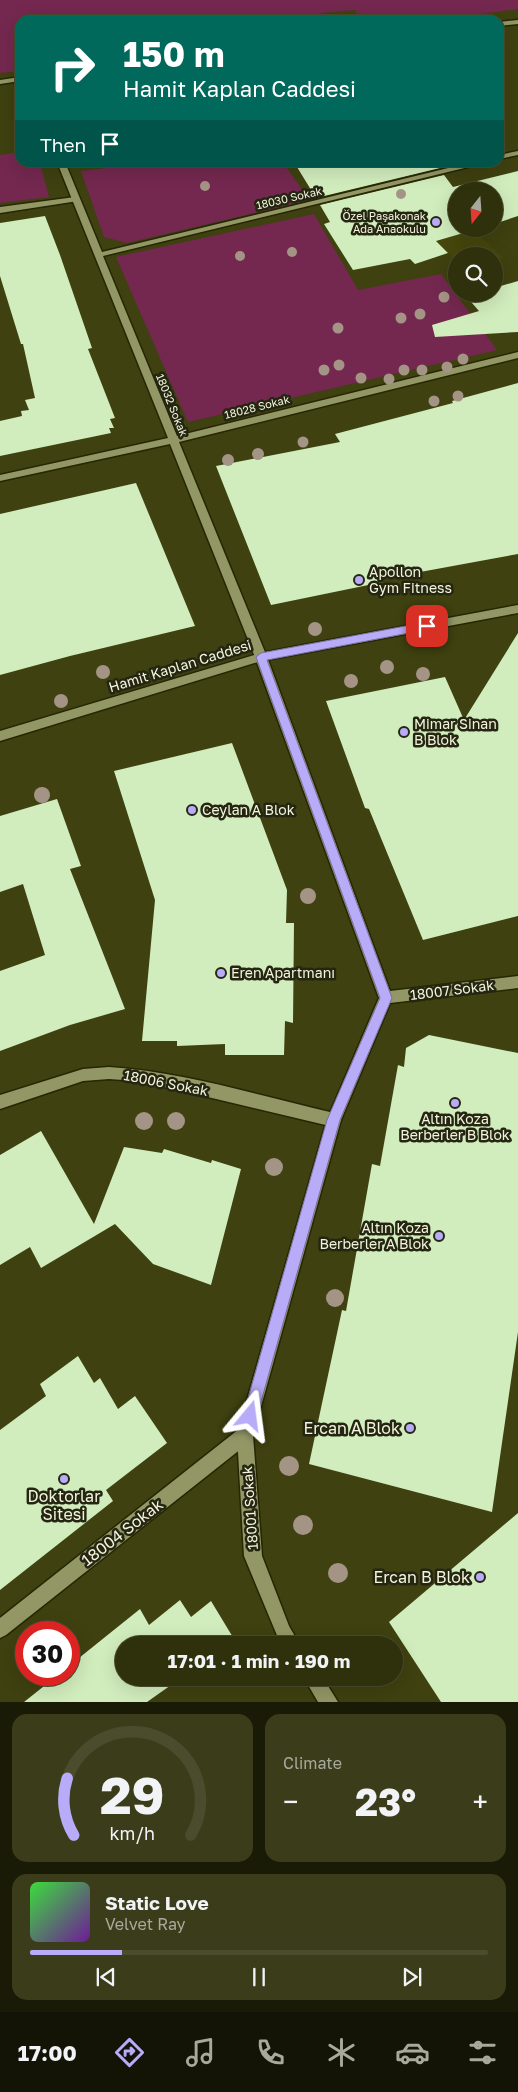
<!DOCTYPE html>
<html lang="en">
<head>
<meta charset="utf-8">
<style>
	:root { --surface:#2f310c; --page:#3b3d1a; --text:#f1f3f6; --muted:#a7a99d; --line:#4a4c2d; --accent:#b8abf7 }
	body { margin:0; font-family:"Golos Text",sans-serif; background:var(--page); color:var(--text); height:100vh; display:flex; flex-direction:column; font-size:19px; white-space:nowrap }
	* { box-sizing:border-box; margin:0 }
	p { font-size:16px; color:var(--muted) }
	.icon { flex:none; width:28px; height:28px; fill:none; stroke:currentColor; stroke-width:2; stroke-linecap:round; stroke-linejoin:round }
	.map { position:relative; height:1702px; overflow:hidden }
	.side { display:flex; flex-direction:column; gap:12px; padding:12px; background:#1a1b07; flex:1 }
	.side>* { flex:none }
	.top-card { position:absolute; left:15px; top:15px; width:489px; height:152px; border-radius:15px; box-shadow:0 5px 20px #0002,0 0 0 1px var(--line); background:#00695c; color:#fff; overflow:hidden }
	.needle { width:32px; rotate:197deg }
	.tools { position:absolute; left:448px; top:182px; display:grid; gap:10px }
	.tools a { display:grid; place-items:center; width:55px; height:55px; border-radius:50%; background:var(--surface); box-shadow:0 5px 20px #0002,0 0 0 1px var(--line); font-size:25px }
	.speed { position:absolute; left:15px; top:1621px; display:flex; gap:10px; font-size:25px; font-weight:700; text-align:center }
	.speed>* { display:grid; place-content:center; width:65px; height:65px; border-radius:50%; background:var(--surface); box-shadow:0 5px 20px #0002,0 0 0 1px var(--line); line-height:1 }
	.speed .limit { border:8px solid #d22; background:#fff; color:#111 }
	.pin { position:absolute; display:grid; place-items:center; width:42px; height:42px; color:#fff; margin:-21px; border-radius:10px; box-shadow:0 2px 8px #0006 }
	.me { position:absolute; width:55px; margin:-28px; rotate:16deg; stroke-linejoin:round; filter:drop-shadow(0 0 4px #0008) }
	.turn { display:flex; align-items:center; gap:18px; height:105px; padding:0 25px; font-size:22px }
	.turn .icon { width:65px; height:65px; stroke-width:2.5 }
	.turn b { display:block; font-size:35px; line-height:42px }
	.then { display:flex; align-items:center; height:48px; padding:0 25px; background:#0003; gap:10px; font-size:19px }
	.big { font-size:38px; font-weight:700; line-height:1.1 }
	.side .tile { flex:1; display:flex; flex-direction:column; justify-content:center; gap:8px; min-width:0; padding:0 18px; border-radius:15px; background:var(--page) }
	.side .dial { align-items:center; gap:0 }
	.dial svg { height:130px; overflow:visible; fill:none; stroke:var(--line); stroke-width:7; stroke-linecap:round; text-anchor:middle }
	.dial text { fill:var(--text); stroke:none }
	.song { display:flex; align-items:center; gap:15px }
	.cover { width:60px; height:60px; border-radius:8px; background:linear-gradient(135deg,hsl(120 70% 55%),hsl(280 70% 35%)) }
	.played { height:5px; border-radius:2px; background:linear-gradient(90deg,var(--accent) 20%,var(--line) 20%) }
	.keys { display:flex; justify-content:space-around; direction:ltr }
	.heat { display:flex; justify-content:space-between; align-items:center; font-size:28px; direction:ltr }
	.side .tiles { flex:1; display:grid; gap:12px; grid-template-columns:1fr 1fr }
	.tile:last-child { grid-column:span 2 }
	.trip { position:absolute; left:115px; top:1636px; width:288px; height:50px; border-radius:25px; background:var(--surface); box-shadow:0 5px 20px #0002,0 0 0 1px var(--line); font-weight:700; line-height:50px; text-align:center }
	.dock { display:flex; height:80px; justify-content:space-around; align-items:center; background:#131405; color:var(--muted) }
	.dock .icon { width:35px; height:35px }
	.dock .selected { color:var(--accent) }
	.dock b { font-size:22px; color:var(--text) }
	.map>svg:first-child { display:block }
	.built { fill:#46470c }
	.green { fill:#74284f }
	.building { fill:#d1ecbd }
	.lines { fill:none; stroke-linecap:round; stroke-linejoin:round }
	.lane-casing { stroke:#262703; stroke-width:3 }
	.street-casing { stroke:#262703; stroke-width:3 }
	.secondary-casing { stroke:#262703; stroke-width:3 }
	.lane { fill:#939665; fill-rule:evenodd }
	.street { fill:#939665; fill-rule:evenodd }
	.secondary { fill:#939665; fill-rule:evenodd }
	.tree { fill:#a49485 }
	.route { fill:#b8abf7; stroke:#786fa1 }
	.poi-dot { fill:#b8abf7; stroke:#252612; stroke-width:2 }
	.labels { text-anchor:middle; stroke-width:5; stroke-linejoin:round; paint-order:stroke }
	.far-street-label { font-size:11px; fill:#f2f5db; stroke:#252612 }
	.far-poi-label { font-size:11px; fill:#f2f5db; stroke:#252612; text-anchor:end }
	.poi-label { font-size:14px; fill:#f2f5db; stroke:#252612; text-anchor:start }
	.street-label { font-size:14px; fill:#f2f5db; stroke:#252612 }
	.near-poi-label { font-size:16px; fill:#f2f5db; stroke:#252612; text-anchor:end }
	.near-street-label { font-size:16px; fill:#f2f5db; stroke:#252612 }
</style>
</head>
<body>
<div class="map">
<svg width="518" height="1702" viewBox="0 0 518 1702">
	<rect width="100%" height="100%" fill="#3f4110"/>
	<path class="built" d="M429,190L456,214V229H472L504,258L494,261V256H456V260L398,205Z"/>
	<path class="green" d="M0,0H518V9L436,20H360L355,10L321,13L320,20H20V71L0,73Z
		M20,152V162L40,163L49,197L0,203V155Z
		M156,162L283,163L310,200L127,243L104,237L81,171Z
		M314,214L358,290L441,274L497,350L188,422L116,257Z"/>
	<path class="building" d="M324,162H436L440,168L316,198L297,167Z
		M518,171V216L494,224V191H456V229H477L436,241L448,253L415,264L410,259L353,270L324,224L330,222L320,205L444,175L453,187Z
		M45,216L60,255L92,348L88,349L115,418L110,419L114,428H109L111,433L0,456V421L22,416L21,411L29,410L25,400L35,398L23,344H21L0,276V223Z
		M518,281V332L435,337L432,325L479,311L465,295L494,294V288Z
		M518,383V554L382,579L383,582L271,605L216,466L340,442L335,434L453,403L452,401Z
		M136,483L195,626L70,656L0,675V514Z
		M518,633V916L423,940L369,809L365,808L326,701L445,677L464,720Z
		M232,743L287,890L286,923H294L293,1023L285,1021L284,1055H225V1044L177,1046V1041H142L155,900L114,771Z
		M57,799L81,866L70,869L125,1009L70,1025L0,1051V971L45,955L23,884L0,892V816Z
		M429,1035L518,1053V1332L492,1512L309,1464L342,1310L346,1311L372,1164L380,1166L398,1065L404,1067L406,1048Z
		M41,1131L94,1224L124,1147L162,1153L164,1149L211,1163L212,1160L241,1169L211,1285L153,1264L115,1224L41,1268L30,1247L0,1265V1155Z
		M78,1356L94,1383L100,1378L118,1409L135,1396L167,1443L106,1490L113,1501L0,1590V1430L46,1396L40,1384Z
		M518,1513V1702H441L389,1622Z
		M180,1600L191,1617L211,1601L234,1639L225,1645H124V1678H181L147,1702H24L58,1675H69V1666L140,1609L149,1625Z"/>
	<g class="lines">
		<g class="lane-casing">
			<path id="lane" d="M75,197L79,199L78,201L0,213V207Z
				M109,1067C185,1072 260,1096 334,1113L339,1115L341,1120L339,1125L334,1127L191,1093L137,1081L109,1079L83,1081L0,1109V1095L83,1069Z
				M245,1427L251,1429L253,1435L251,1441L6,1635L0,1638V1618L239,1429Z"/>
		</g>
		<g class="street-casing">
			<path id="street" d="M518,20V24L499,26V22Z
				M20,77V81L0,84V80Z
				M518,151V155L499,159V155Z
				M57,162H65L102,252L473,162H489L103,256L177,436L518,352V358L179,442L267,657L390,991L518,976V988L390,1003L341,1120L253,1435L262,1556L289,1626L300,1645H281L244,1556L237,1435L327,1120L379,998L255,657L170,444L0,481V475L168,438Z
				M304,1678H323L338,1702H318Z"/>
		</g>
		<g class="secondary-casing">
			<path id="secondary" d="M518,605V613L261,661L0,741V731L261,653Z"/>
		</g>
		<use href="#lane" class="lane"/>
		<use href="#street" class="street"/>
		<use href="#secondary" class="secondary"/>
	</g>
	<g class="tree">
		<circle cx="205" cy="186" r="5"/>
		<circle cx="401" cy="194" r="5"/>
		<circle cx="292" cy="252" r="5"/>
		<circle cx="240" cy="256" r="5"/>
		<circle cx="444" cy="297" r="5.5"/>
		<circle cx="420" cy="314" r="5.5"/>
		<circle cx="401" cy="318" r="5.5"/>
		<circle cx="338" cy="328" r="5.5"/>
		<circle cx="463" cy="359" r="5.5"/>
		<circle cx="339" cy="365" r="5.5"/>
		<circle cx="447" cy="367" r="5.5"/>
		<circle cx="324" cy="370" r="5.5"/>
		<circle cx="404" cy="370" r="5.5"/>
		<circle cx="422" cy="370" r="5.5"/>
		<circle cx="361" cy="378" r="5.5"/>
		<circle cx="389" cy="379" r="5.5"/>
		<circle cx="458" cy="396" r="5.5"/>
		<circle cx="434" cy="401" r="5.5"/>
		<circle cx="303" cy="442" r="5.5"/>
		<circle cx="258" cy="454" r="6"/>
		<circle cx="228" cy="460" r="6"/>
		<circle cx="315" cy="629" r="7"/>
		<circle cx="387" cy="667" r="7"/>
		<circle cx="103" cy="672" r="7"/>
		<circle cx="423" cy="674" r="7"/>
		<circle cx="351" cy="681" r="7"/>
		<circle cx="61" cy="701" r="7"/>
		<circle cx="42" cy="795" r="8"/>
		<circle cx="308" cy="896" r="8"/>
		<circle cx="144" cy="1121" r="9"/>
		<circle cx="176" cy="1121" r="9"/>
		<circle cx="274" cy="1167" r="9"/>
		<circle cx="335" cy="1298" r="9"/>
		<circle cx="289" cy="1466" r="10"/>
		<circle cx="303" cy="1525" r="10"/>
		<circle cx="338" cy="1573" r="10"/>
	</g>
	<path class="route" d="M427,622L430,623V629L267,660L392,998L340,1120L257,1416L255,1421L250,1424L245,1421L243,1416L327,1120L380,998L256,657L261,653Z"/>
	<g class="poi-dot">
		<circle cx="436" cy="222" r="5"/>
		<circle cx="359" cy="580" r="5"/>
		<circle cx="404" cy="732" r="5"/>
		<circle cx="192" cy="810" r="5"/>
		<circle cx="221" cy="973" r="5"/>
		<circle cx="455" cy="1103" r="5"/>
		<circle cx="439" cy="1236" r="5"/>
		<circle cx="410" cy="1428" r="5"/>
		<circle cx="64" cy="1479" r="5"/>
		<circle cx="480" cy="1577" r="5"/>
	</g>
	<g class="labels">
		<g class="far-street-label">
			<text transform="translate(289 198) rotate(-13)" y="4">18030 Sokak</text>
			<text transform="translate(172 405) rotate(68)" y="4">18032 Sokak</text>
			<text transform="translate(257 407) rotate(-14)" y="4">18028 Sokak</text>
		</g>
		<g class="far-poi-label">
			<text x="426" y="220">Özel Paşakonak<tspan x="426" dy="13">Ada Anaokulu</tspan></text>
		</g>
		<g class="poi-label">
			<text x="369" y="577">Apollon<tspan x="369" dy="16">Gym Fitness</tspan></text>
			<text x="414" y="729">Mimar Sinan<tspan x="414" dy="16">B Blok</tspan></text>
			<text x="202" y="815">Ceylan A Blok</text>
			<text x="231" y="978">Eren Apartmanı</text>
			<text x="455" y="1124" text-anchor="middle">Altın Koza<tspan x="455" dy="16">Berberler B Blok</tspan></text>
			<text x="429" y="1233" text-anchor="end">Altın Koza<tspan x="429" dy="16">Berberler A Blok</tspan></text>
		</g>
		<g class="street-label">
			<text transform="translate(180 666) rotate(-17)" y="5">Hamit Kaplan Caddesi</text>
			<text transform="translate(452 990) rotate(-7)" y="5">18007 Sokak</text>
			<text transform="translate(166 1083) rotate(11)" y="5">18006 Sokak</text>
			<text transform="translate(250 1508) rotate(-94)" y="5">18001 Sokak</text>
		</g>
		<g class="near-poi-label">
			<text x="400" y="1434">Ercan A Blok</text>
			<text x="64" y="1502" text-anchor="middle">Doktorlar<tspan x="64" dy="18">Sitesi</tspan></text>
			<text x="470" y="1583">Ercan B Blok</text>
		</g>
		<g class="near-street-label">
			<text transform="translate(122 1532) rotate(-38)" y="6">18004 Sokak</text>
		</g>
	</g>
</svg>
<div class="tools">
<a><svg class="needle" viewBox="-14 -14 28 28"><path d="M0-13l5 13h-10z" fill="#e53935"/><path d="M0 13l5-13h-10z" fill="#a7a99d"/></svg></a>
<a><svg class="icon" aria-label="search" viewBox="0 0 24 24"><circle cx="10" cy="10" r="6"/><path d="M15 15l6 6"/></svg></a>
</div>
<div class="speed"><div class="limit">30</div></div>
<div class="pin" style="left:427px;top:626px;background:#d93025"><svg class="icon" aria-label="arrive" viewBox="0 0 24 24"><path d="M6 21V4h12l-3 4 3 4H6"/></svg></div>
<svg class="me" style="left:250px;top:1416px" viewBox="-20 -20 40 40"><path d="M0-17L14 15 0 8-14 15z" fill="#b8abf7" stroke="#fff" stroke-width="4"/></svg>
<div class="trip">17:01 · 1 min · 190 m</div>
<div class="top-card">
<div class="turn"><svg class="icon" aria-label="right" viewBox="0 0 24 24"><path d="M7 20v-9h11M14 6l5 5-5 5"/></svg><div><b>150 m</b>Hamit Kaplan Caddesi</div></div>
<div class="then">Then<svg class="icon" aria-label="arrive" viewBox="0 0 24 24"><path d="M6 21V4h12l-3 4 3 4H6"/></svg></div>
</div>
</div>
<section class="side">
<div class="tiles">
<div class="tile dial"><svg viewBox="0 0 100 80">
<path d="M14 69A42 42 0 1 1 86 69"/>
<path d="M14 69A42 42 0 0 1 10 34" stroke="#b8abf7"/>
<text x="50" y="56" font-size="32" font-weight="700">29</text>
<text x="50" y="72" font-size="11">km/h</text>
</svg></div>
<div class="tile"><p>Climate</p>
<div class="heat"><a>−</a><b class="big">23°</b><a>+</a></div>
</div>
<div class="tile">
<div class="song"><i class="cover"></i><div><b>Static Love</b><p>Velvet Ray</p></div></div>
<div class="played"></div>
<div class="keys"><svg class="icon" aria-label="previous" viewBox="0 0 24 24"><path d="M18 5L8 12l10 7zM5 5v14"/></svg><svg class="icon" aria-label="pause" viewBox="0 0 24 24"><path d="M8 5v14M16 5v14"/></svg><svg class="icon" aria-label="next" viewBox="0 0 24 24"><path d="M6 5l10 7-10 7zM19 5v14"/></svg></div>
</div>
</div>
</section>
<nav class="dock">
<b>17:00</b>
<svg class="icon selected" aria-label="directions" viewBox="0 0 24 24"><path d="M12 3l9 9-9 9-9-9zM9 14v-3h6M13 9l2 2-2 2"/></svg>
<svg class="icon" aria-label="music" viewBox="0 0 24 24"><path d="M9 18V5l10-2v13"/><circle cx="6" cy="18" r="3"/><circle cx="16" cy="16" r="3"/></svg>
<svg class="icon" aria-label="phone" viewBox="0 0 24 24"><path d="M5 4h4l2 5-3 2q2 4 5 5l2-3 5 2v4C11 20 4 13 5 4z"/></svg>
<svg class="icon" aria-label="climate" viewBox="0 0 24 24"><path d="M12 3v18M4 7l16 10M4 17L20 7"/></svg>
<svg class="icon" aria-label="car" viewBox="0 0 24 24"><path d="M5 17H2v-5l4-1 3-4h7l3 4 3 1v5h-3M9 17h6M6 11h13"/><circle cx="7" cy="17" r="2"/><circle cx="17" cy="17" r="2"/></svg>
<svg class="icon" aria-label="filters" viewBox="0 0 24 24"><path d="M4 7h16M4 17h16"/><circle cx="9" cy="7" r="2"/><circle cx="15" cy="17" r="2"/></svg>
</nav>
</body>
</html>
